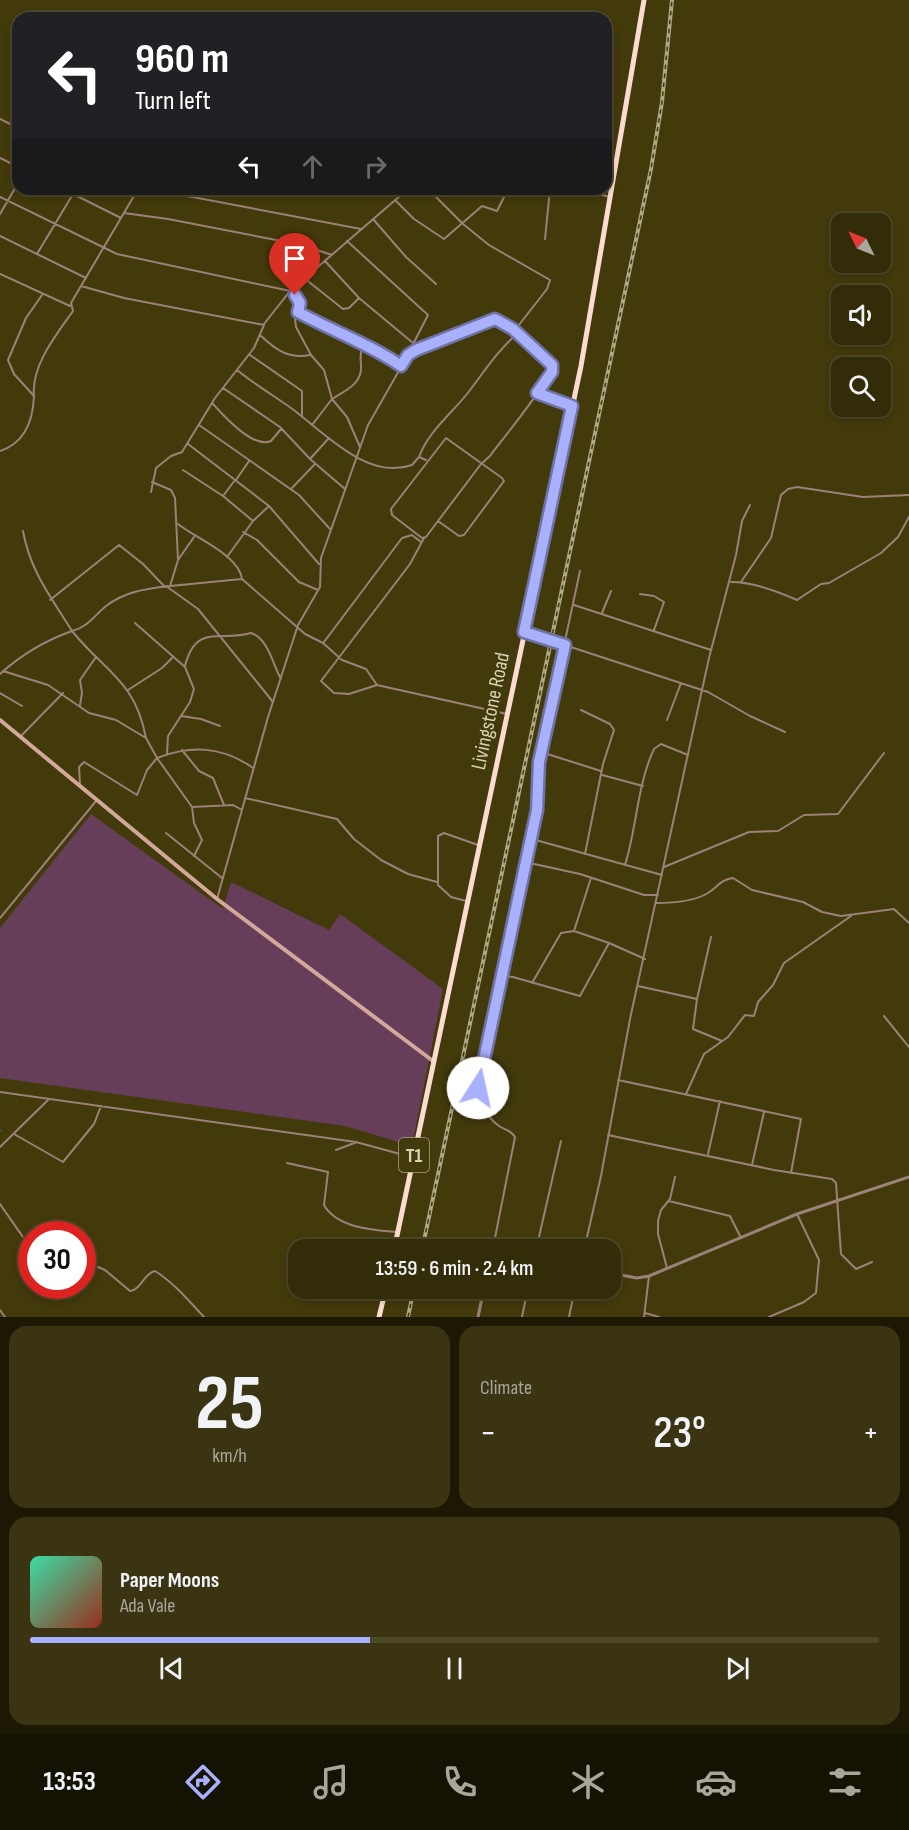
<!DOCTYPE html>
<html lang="en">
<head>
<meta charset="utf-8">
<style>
	:root { --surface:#322c08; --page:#3a3412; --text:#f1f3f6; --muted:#a8a79c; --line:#4d4829; --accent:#a9b0fc }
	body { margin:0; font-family:"Sofia Sans Condensed",sans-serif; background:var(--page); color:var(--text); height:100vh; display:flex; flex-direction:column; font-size:22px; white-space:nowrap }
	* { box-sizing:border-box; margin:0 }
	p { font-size:20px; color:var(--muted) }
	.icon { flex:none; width:33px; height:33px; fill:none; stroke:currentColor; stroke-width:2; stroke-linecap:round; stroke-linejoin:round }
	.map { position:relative; height:1317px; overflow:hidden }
	.panel { display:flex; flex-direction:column; gap:9px; padding:9px; background:#1c1804; flex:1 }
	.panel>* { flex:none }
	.banner { position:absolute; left:12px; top:12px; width:600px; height:183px; border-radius:18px; box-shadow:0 3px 9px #0003,0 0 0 2px var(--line); background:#202124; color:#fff; overflow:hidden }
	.needle { width:39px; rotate:313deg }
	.controls { position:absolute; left:831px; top:213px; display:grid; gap:12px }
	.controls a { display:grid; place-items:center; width:60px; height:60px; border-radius:12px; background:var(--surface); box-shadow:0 3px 9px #0003,0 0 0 2px var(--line); font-size:30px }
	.speed { position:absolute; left:18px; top:1221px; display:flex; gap:12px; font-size:30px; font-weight:700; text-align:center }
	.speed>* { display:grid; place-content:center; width:78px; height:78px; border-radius:50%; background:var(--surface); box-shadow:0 3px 9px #0003,0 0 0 2px var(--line); line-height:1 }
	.speed .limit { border:9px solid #d22; background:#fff; color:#111 }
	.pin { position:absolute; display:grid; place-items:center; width:51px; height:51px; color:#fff; margin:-62px -26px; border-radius:50% 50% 50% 0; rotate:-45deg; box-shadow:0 0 6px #0007 }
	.pin .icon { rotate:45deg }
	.me { position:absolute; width:66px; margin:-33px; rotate:10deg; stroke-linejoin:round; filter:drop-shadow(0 0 4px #0008) }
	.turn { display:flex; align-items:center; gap:21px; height:126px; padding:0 24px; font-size:27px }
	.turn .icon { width:78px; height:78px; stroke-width:2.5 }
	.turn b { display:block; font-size:42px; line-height:51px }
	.lanes { display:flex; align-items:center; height:57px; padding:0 24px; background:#0003; justify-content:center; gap:30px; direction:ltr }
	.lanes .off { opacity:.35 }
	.big { font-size:45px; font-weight:600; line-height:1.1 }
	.panel .tile { flex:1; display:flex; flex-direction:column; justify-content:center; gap:9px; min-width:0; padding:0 21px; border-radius:18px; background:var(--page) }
	.panel .dial { align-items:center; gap:0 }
	.dial b { font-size:78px; line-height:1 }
	.song { display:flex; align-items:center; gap:18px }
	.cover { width:72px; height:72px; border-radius:9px; background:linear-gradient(135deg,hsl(160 70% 55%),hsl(10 70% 35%)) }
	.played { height:6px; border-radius:3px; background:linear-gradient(90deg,var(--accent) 40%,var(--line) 40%) }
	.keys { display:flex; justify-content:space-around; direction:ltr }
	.heat { display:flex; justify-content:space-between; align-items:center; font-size:33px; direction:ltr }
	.panel .tiles { flex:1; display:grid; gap:9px; grid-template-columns:1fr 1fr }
	.tile:last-child { grid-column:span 2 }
	.trip { position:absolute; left:288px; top:1239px; width:333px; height:60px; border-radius:18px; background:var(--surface); box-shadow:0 3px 9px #0003,0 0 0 2px var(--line); font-weight:600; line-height:60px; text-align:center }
	.dock { display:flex; height:96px; justify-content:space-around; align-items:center; background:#141203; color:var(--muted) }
	.dock .icon { width:42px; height:42px }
	.dock .on { color:var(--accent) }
	.dock b { font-size:27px; color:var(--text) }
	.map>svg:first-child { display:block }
	.green { fill:#673e5a }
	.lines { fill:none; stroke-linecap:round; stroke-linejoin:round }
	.stream { stroke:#465956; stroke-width:1.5 }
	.minor { stroke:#9c8178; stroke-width:2 }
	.tertiary { stroke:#9c8178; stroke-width:3 }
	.secondary { stroke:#d3a89a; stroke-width:4 }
	.trunk { stroke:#fedbd0; stroke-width:5 }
	.rail-casing { stroke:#aea886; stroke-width:4 }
	.rail { stroke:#423a0b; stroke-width:1.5; stroke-dasharray:4.5; stroke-linecap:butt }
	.route-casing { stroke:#6e72a4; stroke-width:15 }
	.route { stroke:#a9b0fc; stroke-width:10 }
	.labels { text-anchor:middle; stroke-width:6; stroke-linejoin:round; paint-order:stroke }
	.shield { fill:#423a0b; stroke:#aba582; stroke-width:1.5 }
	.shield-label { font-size:20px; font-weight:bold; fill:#d8d3b5 }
	.street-label { font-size:21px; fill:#d8d3b5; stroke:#423a0b }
</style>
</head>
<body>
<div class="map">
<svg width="909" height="1317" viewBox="0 0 909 1317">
	<rect width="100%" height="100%" fill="#423a0b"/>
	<path class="green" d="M91,814L223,909L231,882L329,930L340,914L443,989L412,1146L345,1126L0,1078V928Z"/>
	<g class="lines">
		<path class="stream" d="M0,1130L1,1131"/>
		<path class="minor" d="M0,119L18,128
			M0,158L18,167
			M63,189L121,218
			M150,189L361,229
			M428,189L463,224L489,245L550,280L547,289L515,330
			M578,189L610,197
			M0,197L117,254L290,291L300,303L295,319L296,327L311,355L324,370L332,399C344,391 361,385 361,368C361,358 359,353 363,344
			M395,200L414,219L444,239L482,206L497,211L508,189
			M124,213L168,219L302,245L332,255
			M0,214L18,183
			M373,219L406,257L436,284
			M0,236L86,278
			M545,239L550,189
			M347,241L428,315L408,354
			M37,254L76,189
			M325,261L359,298L413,343
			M0,274L70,306
			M304,278L343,309L349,308L359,298
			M81,286L124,298L264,325L254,348L215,398L182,452L171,456L156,468L151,492
			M298,312L401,366
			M264,324L290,291L408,189
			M260,335C276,350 288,359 310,355
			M250,355L302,391V417
			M237,370C254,384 273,395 291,408C324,432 367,481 412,465L419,457L426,460
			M223,388L280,427L310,459L345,489
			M538,393L571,406
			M34,396C31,365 57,334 73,311L71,303L138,189
			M212,403C224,416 253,449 271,441L281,429
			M199,425L299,495L330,529
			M312,425L332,399L347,417L360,447
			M188,444L269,506
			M0,451C25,443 33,421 34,396L14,374L8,360L26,318L42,295
			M419,457C428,432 451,414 467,394C484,372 497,351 518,333L552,365C554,377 500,442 490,456L481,464L438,521L459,536L464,535L504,481L502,478L446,438L391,509L392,515L422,538L426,537L438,521
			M310,459L329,438
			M183,470L223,496L253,521L227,557
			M236,480L249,461
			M152,482L171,490L175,498L178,560L170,586L242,579L305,634L323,643L342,660L366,669L377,685
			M291,489L314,465
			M223,496L235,480
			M253,521L269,506L319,564
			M178,524C195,538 239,555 242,579
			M243,532L257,540L299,582L318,590
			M424,538L410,564L321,681L334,693L349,694L377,685L507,714
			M178,560L194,537
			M731,582C753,582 777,591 797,600L821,584L829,583L881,553L898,537L909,517
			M741,582L771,538L781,495L788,489L797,487L863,497L909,495
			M166,586L198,609L273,702
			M640,594L654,596L664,602L654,630
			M50,600L119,545L143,564L165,587
			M574,605L711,650
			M602,613L611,591
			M135,623L185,667L194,689L190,702L168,736L167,754
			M525,632L708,692L750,716L785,732
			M324,642L402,538L412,535L421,542
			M185,666C196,623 220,642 251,633C268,638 273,665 281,679
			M3,671L48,685L89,713L116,720L146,738C135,680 105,672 72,631C88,627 95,615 106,606C126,591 146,589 170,586
			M0,674C22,654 44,641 72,631C51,597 30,571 23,531
			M128,690L162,668L172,658
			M0,693L22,706
			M80,705L82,693L80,680L96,657
			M581,710L610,724L614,730L603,764L585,854
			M181,716L201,719L220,726
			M667,720L681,683
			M21,736L63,693
			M146,738L157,758C191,745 222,746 253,768
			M182,750L199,771L213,778L224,805
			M541,752L601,771
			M602,775L643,786
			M80,784L79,767L84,762L137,795L147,770L157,758L192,807L233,805L242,810
			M245,798L337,819L354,839L381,860L408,874L437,882
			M192,807L194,823L202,840L194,856
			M166,833L222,878
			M532,839L662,875
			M525,862L580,874L644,895H658
			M625,865C637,827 637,785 654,749L661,744L688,755
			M664,867L749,832L778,831L804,815L838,814L884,753
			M591,878L574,931L609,943L645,959
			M217,899L268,717L298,625L320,587L321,558L368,425L408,355L494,319L518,333
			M466,901L451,897L438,885V836L444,833L478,845
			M656,903C671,903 695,901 708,893C717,887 722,879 733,878L752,890L803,902L822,912L841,916L894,909L909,923
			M0,918L96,801
			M500,976L513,977L580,996L609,943
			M532,983L561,933L574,931
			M638,986L697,999L711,937
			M697,999L693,1029L722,1041
			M884,1016L909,1047
			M618,1080L801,1119L791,1173
			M0,1092L356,1142L411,1157
			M686,1094L704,1054L728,1037L745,1015L754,1016L758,1002L773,985L784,963L851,916
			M14,1134L63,1162L94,1124L101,1106
			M608,1135L774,1170L832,1179L836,1183L841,1254L856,1269L872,1262
			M0,1147L49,1099
			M336,1150L357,1142
			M708,1154L720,1101
			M287,1163L328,1172L324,1205C337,1228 373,1230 397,1232
			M752,1165L764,1112
			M669,1201L730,1216L741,1238
			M0,1204L32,1250
			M493,1248L515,1137C511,1130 505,1130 499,1126C486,1116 477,1104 478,1088L538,810L539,762L580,571
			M536,1250L561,1141
			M584,1250L601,1176L630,1019L709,658L736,555L742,521L750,505
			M82,1260L105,1270L130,1291C142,1289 144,1273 155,1271C173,1282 189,1301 204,1317
			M667,1268L658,1234V1221L661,1210L670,1199L675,1177
			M0,1310L5,1317
			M645,1313L659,1317
			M522,1317L528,1288
			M569,1317L575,1288
			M644,1317L649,1276
			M769,1317L804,1302L816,1293L819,1260L797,1214"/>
		<path class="tertiary" d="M492,1250H501
			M610,1273L637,1278L649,1276L797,1214L909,1177
			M478,1317L484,1288"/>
		<path class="secondary" d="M0,720L217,899L433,1061"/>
		<path class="trunk" d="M394,1250L581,366L644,0
			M379,1317L386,1288"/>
		<g class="rail-casing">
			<path id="rail" d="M422,1250L651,169L662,102L672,0
				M408,1317L414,1288"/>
		</g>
		<use href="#rail" class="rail"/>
	</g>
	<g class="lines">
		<g class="route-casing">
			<path id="route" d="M295,295L300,303L298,312C332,331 370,344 401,366L408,355L416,350L495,319L513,329L552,365V372L537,393L572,406L524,632L565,645L539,762L537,810L478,1088"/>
		</g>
		<use href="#route" class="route"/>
	</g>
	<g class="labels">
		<rect class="shield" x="399" y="1138" width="30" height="34" rx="4.5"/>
		<g class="shield-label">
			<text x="414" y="1162">T1</text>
		</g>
		<g class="street-label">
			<text transform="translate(490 711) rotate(-78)" y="7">Livingstone Road</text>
		</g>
	</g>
</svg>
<div class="controls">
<a><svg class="needle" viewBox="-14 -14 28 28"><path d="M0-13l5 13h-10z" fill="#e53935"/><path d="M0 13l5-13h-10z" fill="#a8a79c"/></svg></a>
<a><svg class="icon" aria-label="sound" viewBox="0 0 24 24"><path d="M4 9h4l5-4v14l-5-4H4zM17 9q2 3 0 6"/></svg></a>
<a><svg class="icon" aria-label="search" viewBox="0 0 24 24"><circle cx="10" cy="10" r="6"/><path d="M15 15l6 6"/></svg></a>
</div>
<div class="speed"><div class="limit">30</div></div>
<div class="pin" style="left:295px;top:295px;background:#d93025"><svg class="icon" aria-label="arrive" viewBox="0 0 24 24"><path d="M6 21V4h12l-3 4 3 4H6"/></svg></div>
<svg class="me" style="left:478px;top:1088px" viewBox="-20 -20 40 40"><circle r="19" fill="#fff"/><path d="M0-13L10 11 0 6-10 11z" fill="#a9b0fc"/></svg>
<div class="trip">13:59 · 6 min · 2.4 km</div>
<div class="banner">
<div class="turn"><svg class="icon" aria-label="left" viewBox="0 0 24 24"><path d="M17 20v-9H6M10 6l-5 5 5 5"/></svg><div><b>960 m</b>Turn left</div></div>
<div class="lanes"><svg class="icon" aria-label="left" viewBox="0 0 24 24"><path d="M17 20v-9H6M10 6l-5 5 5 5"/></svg><svg class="icon off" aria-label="ahead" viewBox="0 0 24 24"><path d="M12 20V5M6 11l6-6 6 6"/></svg><svg class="icon off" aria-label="right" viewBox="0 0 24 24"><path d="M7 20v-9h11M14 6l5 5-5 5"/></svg></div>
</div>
</div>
<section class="panel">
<div class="tiles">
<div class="tile dial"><b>25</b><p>km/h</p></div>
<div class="tile"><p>Climate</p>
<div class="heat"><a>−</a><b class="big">23°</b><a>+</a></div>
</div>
<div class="tile">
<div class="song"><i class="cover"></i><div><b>Paper Moons</b><p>Ada Vale</p></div></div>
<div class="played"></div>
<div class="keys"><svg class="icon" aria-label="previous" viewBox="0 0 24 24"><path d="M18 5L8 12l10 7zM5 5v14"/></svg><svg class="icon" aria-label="pause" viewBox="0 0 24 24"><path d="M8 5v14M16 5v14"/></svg><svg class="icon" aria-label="next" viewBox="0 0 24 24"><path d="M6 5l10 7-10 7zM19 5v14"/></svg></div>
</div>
</div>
</section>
<nav class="dock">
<b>13:53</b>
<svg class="icon on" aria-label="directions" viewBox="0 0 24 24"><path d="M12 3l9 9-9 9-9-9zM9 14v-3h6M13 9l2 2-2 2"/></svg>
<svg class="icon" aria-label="music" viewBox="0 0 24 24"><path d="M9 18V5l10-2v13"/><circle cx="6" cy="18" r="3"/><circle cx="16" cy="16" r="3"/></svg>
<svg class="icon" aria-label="phone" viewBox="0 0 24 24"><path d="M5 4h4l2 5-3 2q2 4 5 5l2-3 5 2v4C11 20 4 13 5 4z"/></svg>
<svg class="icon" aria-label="climate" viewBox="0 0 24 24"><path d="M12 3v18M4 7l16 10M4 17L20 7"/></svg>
<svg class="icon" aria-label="car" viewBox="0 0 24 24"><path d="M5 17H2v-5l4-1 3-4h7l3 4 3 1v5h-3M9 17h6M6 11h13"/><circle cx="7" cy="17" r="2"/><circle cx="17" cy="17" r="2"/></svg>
<svg class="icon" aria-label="filters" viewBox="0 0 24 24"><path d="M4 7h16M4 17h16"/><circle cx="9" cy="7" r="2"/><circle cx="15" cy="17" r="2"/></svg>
</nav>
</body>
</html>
